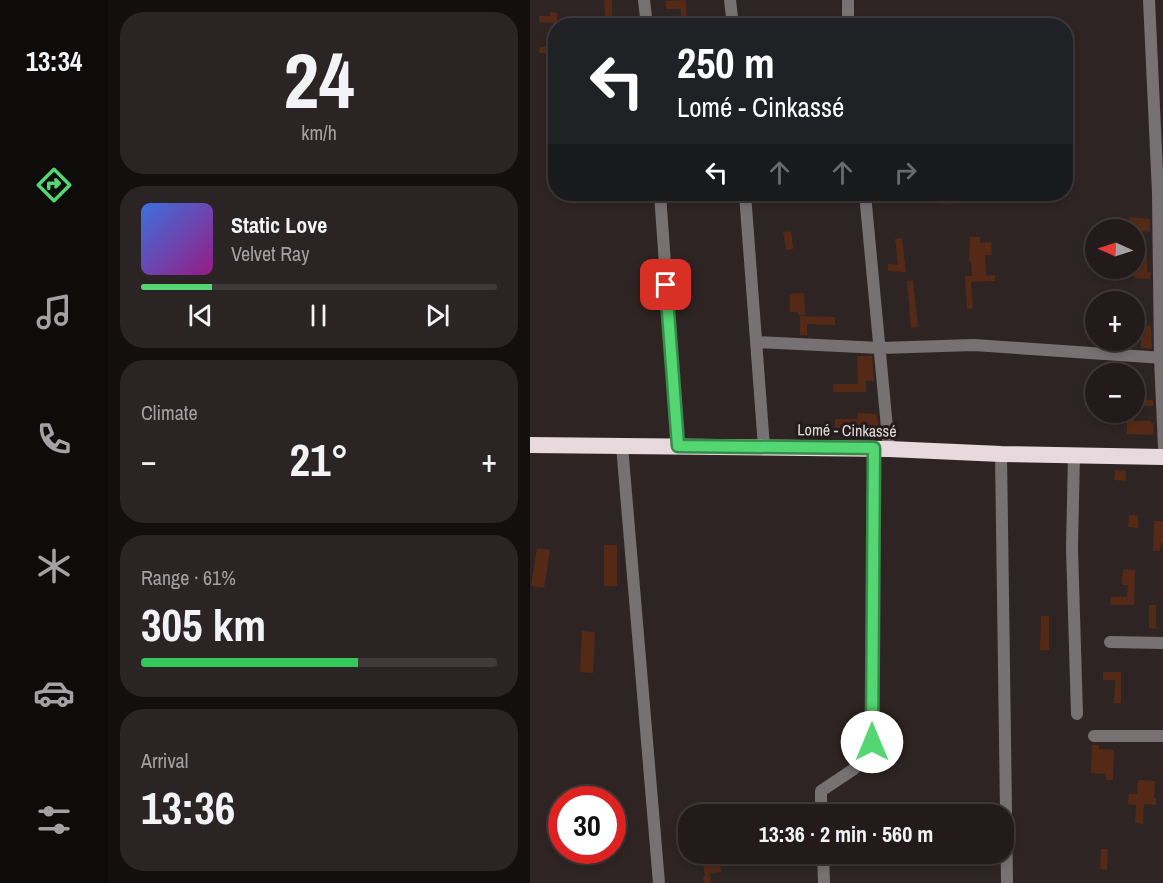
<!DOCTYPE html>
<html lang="en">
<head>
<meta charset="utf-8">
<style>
	:root { --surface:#231b1b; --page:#2b2424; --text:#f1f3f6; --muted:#a3a1a3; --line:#40393a; --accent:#54d672 }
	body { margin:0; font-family:"Archivo Narrow",sans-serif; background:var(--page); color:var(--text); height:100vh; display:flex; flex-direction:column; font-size:22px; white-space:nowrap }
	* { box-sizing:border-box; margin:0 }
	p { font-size:20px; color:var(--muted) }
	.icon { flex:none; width:33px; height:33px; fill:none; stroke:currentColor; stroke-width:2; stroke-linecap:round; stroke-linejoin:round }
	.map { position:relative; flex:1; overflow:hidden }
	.panel { display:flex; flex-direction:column; gap:12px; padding:12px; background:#130f0f; width:422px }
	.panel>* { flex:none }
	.hud { position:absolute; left:18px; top:18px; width:525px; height:183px; border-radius:24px; box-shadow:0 3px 9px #0003,0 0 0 2px var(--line); background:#202124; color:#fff; overflow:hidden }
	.needle { width:39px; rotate:273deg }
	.tools { position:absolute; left:555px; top:219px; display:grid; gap:12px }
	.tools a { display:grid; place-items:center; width:60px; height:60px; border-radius:50%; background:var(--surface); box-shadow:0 3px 9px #0003,0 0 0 2px var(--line); font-size:30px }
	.speed { position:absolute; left:18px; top:786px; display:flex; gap:12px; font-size:30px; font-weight:700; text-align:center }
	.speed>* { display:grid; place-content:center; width:78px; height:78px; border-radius:50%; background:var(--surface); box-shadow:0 3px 9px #0003,0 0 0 2px var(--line); line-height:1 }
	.speed .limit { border:9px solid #d22; background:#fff; color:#111 }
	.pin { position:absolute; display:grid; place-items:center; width:51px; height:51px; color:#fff; margin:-26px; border-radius:12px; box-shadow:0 3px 9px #0006 }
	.me { position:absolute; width:66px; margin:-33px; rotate:0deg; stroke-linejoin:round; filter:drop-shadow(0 0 4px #0008) }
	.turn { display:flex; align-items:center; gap:21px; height:126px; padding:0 30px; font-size:27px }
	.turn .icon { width:78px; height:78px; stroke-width:2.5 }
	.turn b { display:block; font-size:42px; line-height:51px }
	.lanes { display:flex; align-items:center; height:57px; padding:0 30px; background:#0003; justify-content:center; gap:30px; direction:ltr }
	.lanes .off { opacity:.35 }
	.big { font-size:45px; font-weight:700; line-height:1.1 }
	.panel .card { flex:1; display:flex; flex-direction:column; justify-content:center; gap:9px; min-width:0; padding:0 21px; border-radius:24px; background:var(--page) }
	.panel .dial { align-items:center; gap:0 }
	.dial b { font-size:78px; line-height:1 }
	.song { display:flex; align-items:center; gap:18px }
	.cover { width:72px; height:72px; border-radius:9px; background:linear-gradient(135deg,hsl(220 70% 55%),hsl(310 70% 35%)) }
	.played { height:6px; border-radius:3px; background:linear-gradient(90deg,var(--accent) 20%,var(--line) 20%) }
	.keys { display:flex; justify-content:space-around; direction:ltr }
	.heat { display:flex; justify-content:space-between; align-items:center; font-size:33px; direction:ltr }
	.charge { height:9px; border-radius:4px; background:linear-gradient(90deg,#34c759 61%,var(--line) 0) }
	.trip { position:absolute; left:148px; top:804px; width:336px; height:60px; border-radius:24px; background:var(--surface); box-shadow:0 3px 9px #0003,0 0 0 2px var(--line); font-weight:700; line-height:60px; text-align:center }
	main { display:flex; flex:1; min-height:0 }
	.tab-bar { display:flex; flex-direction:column; width:108px; justify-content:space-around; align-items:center; background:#0e0b0b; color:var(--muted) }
	.tab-bar .icon { width:42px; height:42px }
	.tab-bar .on { color:var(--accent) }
	.tab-bar b { font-size:27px; color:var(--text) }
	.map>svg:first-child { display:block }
	.building { fill:#542a16 }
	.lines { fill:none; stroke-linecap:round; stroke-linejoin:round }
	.minor { stroke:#777173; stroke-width:12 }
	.highway { stroke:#e7d9de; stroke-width:16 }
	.route-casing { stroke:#378b4a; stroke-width:15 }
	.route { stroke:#54d672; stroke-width:10 }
	.labels { text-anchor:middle; stroke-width:6; stroke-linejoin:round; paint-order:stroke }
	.street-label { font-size:16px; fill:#e1d9d9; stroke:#251b1b }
</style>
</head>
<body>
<main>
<nav class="tab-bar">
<b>13:34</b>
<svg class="icon on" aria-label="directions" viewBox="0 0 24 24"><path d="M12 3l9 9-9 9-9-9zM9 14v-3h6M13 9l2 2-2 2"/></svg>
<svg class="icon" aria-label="music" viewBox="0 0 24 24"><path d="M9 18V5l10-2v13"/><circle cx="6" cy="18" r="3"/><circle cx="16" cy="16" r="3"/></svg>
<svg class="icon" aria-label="phone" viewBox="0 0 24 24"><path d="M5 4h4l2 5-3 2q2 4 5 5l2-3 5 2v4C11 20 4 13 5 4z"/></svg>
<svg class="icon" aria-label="climate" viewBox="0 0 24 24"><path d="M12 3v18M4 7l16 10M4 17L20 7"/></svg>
<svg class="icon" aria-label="car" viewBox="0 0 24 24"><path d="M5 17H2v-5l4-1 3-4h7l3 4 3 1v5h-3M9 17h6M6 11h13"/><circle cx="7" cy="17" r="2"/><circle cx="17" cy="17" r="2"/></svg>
<svg class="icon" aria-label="filters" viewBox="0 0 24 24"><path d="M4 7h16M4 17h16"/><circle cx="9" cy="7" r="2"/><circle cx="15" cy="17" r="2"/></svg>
</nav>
<section class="panel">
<div class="card dial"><b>24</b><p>km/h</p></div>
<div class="card">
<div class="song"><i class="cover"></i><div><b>Static Love</b><p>Velvet Ray</p></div></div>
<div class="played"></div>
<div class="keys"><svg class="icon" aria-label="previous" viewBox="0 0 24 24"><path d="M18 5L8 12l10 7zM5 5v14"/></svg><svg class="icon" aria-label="pause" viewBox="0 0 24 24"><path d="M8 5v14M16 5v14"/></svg><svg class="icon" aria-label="next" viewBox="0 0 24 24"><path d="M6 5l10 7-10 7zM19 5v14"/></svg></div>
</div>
<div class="card"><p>Climate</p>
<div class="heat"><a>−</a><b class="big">21°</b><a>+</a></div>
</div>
<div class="card"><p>Range · 61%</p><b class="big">305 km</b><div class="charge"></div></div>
<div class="card"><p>Arrival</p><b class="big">13:36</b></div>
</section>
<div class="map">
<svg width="634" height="883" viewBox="0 0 634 883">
	<rect width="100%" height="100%" fill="#2f2424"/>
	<path class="building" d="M74,0H82V17H75Z
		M156,0L157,26H151V9H136V1Z
		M20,12L27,13V23L9,22V16H20Z
		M10,47H24V53H9Z
		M250,194H258V203H251Z
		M410,194H433L434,203L411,204Z
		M599,217L620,219V232L598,230Z
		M261,231L263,249L256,250L253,232Z
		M440,237H450V243L461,242L462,255H455L456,276L465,275V281L441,282L443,308L437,309L435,276H442L441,261H439Z
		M372,238L376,272L358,271V264L368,265L365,239Z
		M606,254L617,255V272H621L620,279L604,278Z
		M383,280L388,327L381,328L377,281Z
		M274,293L275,315H268V312H260V294Z
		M270,316L305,317V325L277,324V335H270Z
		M607,326H621L622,349L611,348V332H607Z
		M327,356H342L344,381H336V392H303V384H328Z
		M604,399L623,400V406H604Z
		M597,412H604V421H621V423H624L623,435L597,434Z
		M328,413L347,414L349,428L324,427V430H305V419H327Z
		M585,470L596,471V481L584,480Z
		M599,515H608V528L598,527Z
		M624,521H633V543H631L630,551H623Z
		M74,545H87V586H74Z
		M7,548L20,550L14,588L1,586Z
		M593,569L605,570L604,605H580L581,597H597L598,585H592Z
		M619,605H626V629L619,628Z
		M511,616H519V650H510Z
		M52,631L65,632L63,673L50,672Z
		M573,672H591V703H584L585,680H573Z
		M562,745H569V749L584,750L583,780H576V774L561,773Z
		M608,780L625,781L624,798L626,799V805L614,804L613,824L605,823L606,805L598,804L599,794H607Z
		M182,805L192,806V812L181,811Z
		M571,849H578L577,870L570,869Z
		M188,854L191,872L180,873L181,883H174L173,876H175L172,859L179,858V856Z"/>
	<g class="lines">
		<path class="minor" d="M114,0L117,26
			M200,0L203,26
			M619,0L628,193L630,358L634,448
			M318,26V0
			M130,194L148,446
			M215,194L234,447
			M335,194L359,449
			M226,342L350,348L444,345L634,358
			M92,446L129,883
			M471,454L477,883
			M544,455L542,548L547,714
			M580,642L634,643
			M564,736H634
			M291,814V791L324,769L342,742L344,449
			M293,854L294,883"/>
		<path class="highway" d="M0,445L359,449L471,454L634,457"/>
	</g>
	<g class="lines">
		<g class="route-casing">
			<path id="route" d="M136,285L148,446L344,448L342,742"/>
		</g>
		<use href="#route" class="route"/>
	</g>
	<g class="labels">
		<g class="street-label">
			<text transform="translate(317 430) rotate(1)" y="6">Lomé - Cinkassé</text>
		</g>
	</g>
</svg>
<div class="tools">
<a><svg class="needle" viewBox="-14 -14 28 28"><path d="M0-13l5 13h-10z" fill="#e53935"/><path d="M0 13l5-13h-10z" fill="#a3a1a3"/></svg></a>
<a>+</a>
<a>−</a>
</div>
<div class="speed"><div class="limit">30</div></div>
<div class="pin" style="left:136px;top:285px;background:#d93025"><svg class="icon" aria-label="arrive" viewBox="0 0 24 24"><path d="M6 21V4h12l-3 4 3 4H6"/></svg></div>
<svg class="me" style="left:342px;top:742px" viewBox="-20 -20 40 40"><circle r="19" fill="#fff"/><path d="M0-13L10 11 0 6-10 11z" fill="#54d672"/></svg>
<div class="trip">13:36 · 2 min · 560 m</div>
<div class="hud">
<div class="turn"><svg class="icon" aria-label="left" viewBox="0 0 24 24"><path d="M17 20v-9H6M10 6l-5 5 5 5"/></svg><div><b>250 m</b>Lomé - Cinkassé</div></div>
<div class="lanes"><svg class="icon" aria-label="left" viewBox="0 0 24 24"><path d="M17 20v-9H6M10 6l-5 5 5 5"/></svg><svg class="icon off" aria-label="ahead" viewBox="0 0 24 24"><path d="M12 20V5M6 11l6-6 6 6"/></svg><svg class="icon off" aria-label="ahead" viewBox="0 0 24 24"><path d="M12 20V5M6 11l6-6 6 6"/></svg><svg class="icon off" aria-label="right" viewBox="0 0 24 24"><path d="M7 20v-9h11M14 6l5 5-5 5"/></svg></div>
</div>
</div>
</main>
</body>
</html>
